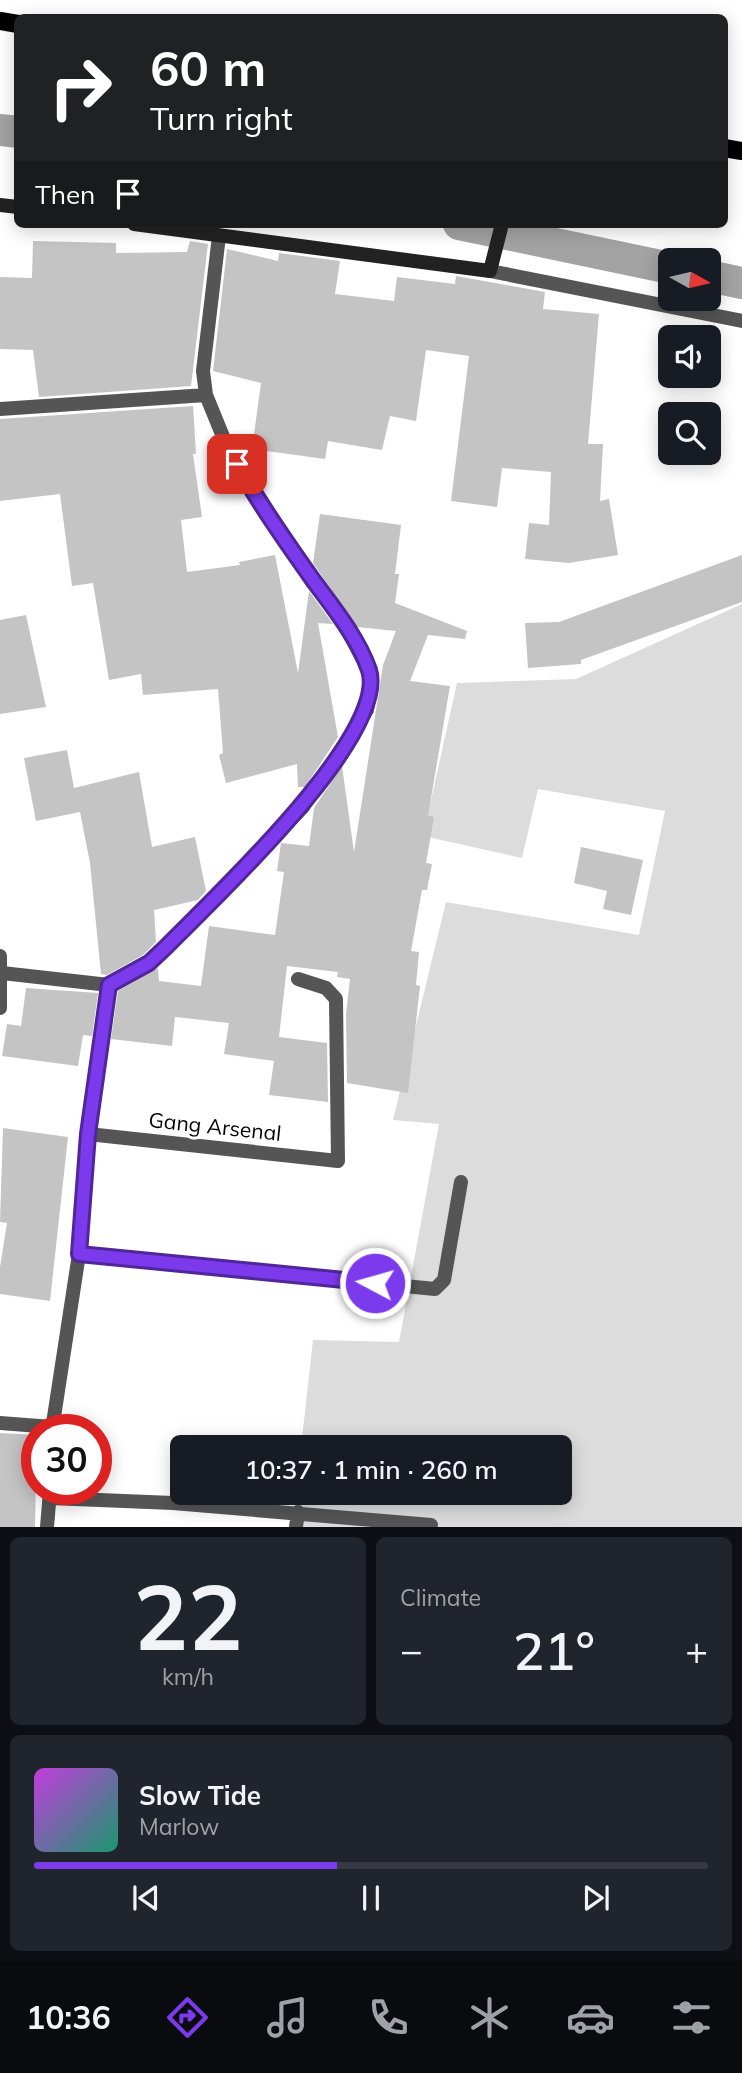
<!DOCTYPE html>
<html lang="en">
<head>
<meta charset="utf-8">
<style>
	:root { --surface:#171b24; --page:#20242c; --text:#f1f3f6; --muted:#9ea1a6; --line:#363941; --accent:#7c3aed }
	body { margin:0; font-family:Mulish,sans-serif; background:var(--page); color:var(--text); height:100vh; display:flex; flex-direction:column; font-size:26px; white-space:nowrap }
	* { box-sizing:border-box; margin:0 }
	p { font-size:23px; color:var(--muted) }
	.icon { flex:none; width:38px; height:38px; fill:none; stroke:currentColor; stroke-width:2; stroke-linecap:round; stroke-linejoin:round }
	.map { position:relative; height:1527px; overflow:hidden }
	.drawer { display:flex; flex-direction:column; gap:10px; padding:10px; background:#0d0f14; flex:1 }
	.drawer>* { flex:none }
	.guide { position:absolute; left:14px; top:14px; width:714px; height:214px; border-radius:10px; box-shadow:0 4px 18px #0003; background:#202124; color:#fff; overflow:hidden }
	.needle { width:46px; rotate:98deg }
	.buttons { position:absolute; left:658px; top:248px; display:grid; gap:14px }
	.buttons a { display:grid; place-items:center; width:63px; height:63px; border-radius:10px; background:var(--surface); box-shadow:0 4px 18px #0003; font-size:35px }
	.speed { position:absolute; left:21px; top:1414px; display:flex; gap:14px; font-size:35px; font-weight:700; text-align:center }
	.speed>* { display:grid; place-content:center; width:91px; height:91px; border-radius:50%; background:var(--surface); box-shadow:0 4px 18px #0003; line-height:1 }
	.speed .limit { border:10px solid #d22; background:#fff; color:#111 }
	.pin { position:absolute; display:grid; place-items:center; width:60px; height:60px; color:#fff; margin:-30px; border-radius:14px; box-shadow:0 4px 10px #0006 }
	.me { position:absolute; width:77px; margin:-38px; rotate:276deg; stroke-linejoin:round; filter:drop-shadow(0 0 5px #0008) }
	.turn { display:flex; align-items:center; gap:24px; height:147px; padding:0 21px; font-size:32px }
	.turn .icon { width:91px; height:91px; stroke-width:2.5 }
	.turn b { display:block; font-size:49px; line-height:60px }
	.then { display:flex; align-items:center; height:66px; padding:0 21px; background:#0003; gap:14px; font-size:26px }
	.big { font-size:52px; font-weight:600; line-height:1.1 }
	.drawer .tile { flex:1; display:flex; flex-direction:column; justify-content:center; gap:10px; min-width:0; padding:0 24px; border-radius:10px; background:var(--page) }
	.drawer .dial { align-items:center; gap:0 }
	.dial b { font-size:91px; line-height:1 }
	.song { display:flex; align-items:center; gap:21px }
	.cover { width:84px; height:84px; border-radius:10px; background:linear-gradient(135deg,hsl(290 70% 55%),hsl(160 70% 35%)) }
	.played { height:7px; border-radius:4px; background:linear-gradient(90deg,var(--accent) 45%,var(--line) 45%) }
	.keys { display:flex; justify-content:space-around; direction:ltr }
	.heat { display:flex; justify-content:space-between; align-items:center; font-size:38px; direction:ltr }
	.drawer .tiles { flex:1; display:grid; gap:10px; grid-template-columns:1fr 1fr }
	.tile:last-child { grid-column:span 2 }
	.trip { position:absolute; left:170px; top:1435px; width:402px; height:70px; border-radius:10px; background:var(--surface); box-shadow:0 4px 18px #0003; font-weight:600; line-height:70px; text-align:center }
	.tab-bar { display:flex; height:112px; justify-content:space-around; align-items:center; background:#090b0e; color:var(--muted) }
	.tab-bar .icon { width:49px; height:49px }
	.tab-bar .selected { color:var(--accent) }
	.tab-bar b { font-size:32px; color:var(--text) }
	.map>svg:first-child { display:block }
	.green { fill:#dcdcdc }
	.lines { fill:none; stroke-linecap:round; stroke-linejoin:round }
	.canal { stroke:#a3a3a3; stroke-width:32 }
	.building { fill:#c4c4c4 }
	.primary-casing { stroke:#dbdbdb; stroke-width:19 }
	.street { stroke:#555; stroke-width:14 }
	.secondary { stroke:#222; stroke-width:14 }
	.primary { stroke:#000; stroke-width:18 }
	.route-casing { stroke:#51269a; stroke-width:18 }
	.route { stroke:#7c3aed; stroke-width:12 }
	.labels { text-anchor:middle; stroke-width:6; stroke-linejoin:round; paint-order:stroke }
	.street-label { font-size:21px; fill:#000; stroke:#fff }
</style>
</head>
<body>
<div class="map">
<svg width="742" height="1527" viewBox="0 0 742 1527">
	<rect width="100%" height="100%" fill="#fff"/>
	<path class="green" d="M742,604V1527H293L296,1493H560V1447H301L313,1340L399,1342L439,1124L393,1120L446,902L639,935L665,811L538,789L522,858L423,836L457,683L576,679Z"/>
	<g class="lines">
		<path class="canal" d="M0,130L18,132
			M459,224L670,268
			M709,276L742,283"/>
	</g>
	<path class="building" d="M33,241L116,243V253L187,252L190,241L208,244L191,386L39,397L33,350L0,349V277L32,278Z
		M227,249L278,261L279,253L340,261L335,294L394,301L397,277L455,284L456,276L545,292L543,309L599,314L588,444H603L600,501L609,499L618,555L569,563L525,559L529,523L549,525L551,472L502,468L497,507L451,501L469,356L426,350L416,421L390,416L382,450L328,441L325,459L252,449L261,383L213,371Z
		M193,406L196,454H193L202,517L181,520L187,572L240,565L239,562L275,555L298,673L309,591L333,624L318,623L338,737L305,787H298L297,764L226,783L219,755L223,753L218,689L143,695L141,674L109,680L93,583L72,586L60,494L0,501V419Z
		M320,514L401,525L395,574H399L395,603L467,631L465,639L428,635L410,681L450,686L428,816L434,817L426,863L432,864L427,890H422L411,951L419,952L416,985L420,986L408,1093L347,1083L346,1014L350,979L337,977L338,972L287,966L279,1037L327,1043L328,1102L269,1095L274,1061L224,1054L229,1023L175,1017L172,1046L111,1039L118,991L158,968L159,981L201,986L209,926L275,935L284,872L277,871L281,843L309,846L314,808L342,766L354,852L383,665L396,631L357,627L313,563Z
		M742,555V602L581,660V664L528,668L525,623L559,622Z
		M26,615L46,707L0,714V620Z
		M67,750L74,788L139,772L152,847L195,837L206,891L198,900L154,910L156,942L143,955L107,975L101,974L90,863L80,812L36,821L24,758Z
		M581,847L643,860L631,915L603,909L607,891L574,883Z
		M26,988L98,993L92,1036L83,1035L78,1066L2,1056L7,1024L21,1026Z
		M3,1128L68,1137L50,1301L0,1294V1267L7,1223L0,1222Z
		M0,1433L37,1435L35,1527H0Z"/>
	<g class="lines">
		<g class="primary-casing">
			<path id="primary" d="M0,21L18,24
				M724,148L742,151"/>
		</g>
		<path class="street" d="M490,271L742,321
			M0,409L206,395
			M0,956V1008
			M2,973L109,985L149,963L303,807L367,710L371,688L369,671L342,620L259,504L226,444L206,395L203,371L219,236
			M88,1134L338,1161L336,999L326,988L298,979
			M79,1254L435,1289L444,1280L461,1182
			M0,1423L52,1427
			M52,1430L79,1254L88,1134L109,985
			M50,1498L173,1503L431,1525
			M47,1527L50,1491
			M296,1527L298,1512"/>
		<path class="secondary" d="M0,205L18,207
			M134,224L490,271L502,224"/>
		<use href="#primary" class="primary"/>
	</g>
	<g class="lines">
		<g class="route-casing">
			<path id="route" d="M237,464C260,505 286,542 313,580C333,607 358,638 369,670C390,735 211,901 166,947L149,963L109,985L88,1134L79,1254L375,1283"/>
		</g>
		<use href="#route" class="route"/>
	</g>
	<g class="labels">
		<g class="street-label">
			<text transform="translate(215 1127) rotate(6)" y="7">Gang Arsenal</text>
		</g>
	</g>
</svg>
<div class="buttons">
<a><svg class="needle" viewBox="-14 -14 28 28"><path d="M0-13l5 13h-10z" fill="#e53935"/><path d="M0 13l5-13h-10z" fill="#9ea1a6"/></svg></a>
<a><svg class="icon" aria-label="sound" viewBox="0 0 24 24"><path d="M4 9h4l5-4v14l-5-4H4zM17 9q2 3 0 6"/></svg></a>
<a><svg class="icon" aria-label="search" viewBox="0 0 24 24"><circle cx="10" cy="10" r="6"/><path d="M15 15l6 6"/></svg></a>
</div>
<div class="speed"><div class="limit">30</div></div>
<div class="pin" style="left:237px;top:464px;background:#d93025"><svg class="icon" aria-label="arrive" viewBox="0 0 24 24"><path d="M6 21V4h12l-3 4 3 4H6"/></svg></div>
<svg class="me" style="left:375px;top:1283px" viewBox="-20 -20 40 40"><circle r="17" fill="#7c3aed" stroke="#fff" stroke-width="3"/><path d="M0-11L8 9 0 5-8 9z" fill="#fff"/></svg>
<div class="trip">10:37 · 1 min · 260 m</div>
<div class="guide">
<div class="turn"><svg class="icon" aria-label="right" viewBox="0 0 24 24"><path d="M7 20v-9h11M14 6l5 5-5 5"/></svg><div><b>60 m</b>Turn right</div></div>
<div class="then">Then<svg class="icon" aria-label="arrive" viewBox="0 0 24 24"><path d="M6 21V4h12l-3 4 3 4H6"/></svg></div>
</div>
</div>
<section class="drawer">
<div class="tiles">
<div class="tile dial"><b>22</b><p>km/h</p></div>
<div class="tile"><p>Climate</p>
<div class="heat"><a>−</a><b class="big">21°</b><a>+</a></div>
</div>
<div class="tile">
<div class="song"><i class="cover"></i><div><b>Slow Tide</b><p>Marlow</p></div></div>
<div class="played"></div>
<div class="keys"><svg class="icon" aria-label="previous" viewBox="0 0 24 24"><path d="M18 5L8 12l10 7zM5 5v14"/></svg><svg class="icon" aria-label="pause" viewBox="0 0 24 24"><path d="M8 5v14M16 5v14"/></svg><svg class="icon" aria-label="next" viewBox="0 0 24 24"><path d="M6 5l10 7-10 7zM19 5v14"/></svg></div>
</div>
</div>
</section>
<nav class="tab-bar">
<b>10:36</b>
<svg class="icon selected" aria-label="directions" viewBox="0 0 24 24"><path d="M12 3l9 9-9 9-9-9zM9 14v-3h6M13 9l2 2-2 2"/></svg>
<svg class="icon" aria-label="music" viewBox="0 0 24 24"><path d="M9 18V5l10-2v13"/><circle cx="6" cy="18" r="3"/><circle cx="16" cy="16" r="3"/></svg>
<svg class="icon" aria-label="phone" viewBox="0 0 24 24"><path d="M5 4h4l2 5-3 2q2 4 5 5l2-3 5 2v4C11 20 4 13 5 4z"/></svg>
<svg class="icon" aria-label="climate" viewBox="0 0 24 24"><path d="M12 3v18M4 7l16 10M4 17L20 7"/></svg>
<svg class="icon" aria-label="car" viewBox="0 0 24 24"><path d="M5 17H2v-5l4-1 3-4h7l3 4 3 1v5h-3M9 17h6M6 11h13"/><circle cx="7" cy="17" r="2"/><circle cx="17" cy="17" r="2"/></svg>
<svg class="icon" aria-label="filters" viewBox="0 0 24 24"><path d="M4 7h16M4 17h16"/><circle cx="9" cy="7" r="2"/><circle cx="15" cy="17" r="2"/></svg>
</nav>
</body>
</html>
